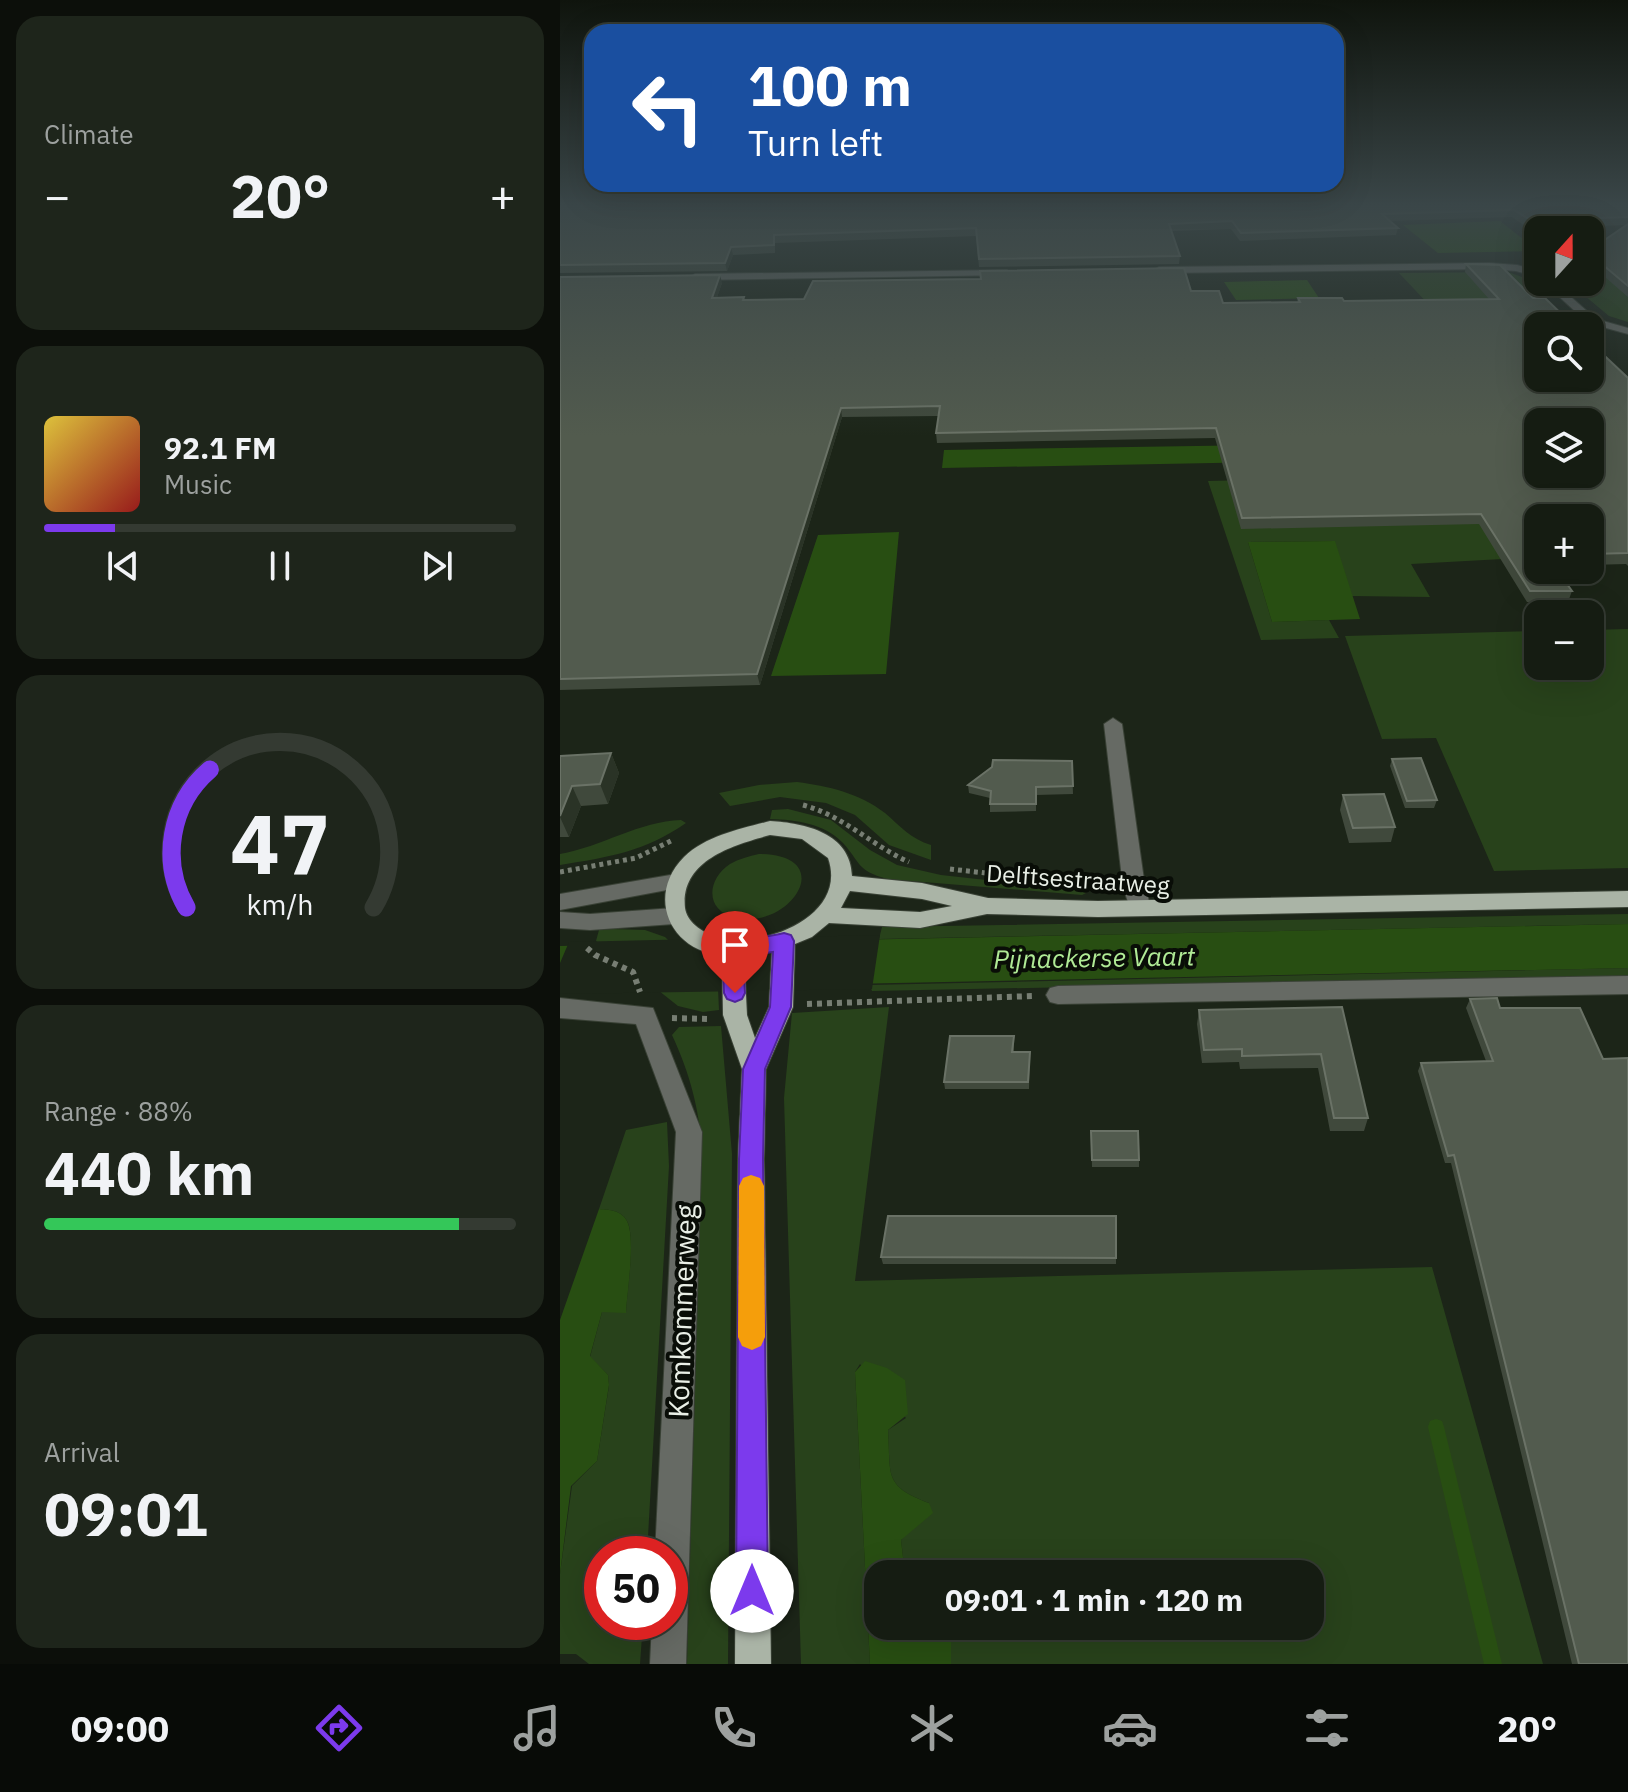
<!DOCTYPE html>
<html lang="en">
<head>
<meta charset="utf-8">
<style>
	:root { --surface:#151c12; --page:#1e251b; --text:#f1f3f6; --muted:#9da19f; --line:#343a32; --accent:#7c3aed }
	body { margin:0; font-family:"IBM Plex Sans",sans-serif; background:var(--page); color:var(--text); height:100vh; display:flex; flex-direction:column; font-size:30px; white-space:nowrap }
	* { box-sizing:border-box; margin:0 }
	p { font-size:26px; color:var(--muted) }
	.icon { flex:none; width:44px; height:44px; fill:none; stroke:currentColor; stroke-width:2; stroke-linecap:round; stroke-linejoin:round }
	.map { position:relative; flex:1; overflow:hidden }
	.panel { display:flex; flex-direction:column; gap:16px; padding:16px; background:#0c0f0a; width:560px }
	.panel>* { flex:none }
	.guide { position:absolute; left:24px; top:24px; width:760px; height:168px; border-radius:24px; box-shadow:0 8px 32px #0002,0 0 0 2px var(--line); background:#1a4fa0; color:#fff; overflow:hidden }
	.needle { width:52px; rotate:21deg }
	.fabs { position:absolute; left:964px; top:216px; display:grid; gap:16px }
	.fabs a { display:grid; place-items:center; width:80px; height:80px; border-radius:16px; background:var(--surface); box-shadow:0 8px 32px #0002,0 0 0 2px var(--line); font-size:40px }
	.speed { position:absolute; left:24px; top:1536px; display:flex; gap:16px; font-size:40px; font-weight:700; text-align:center }
	.speed>* { display:grid; place-content:center; width:104px; height:104px; border-radius:50%; background:var(--surface); box-shadow:0 8px 32px #0002,0 0 0 2px var(--line); line-height:1 }
	.speed .limit { border:12px solid #d22; background:#fff; color:#111 }
	.pin { position:absolute; display:grid; place-items:center; width:68px; height:68px; color:#fff; margin:-82px -34px; border-radius:50% 50% 50% 0; rotate:-45deg; box-shadow:0 0 8px #0007 }
	.pin .icon { rotate:45deg }
	.me { position:absolute; width:88px; margin:-44px; rotate:0deg; stroke-linejoin:round; filter:drop-shadow(0 0 6px #0008) }
	.turn { display:flex; align-items:center; gap:28px; height:168px; padding:0 32px; font-size:36px }
	.turn .icon { width:104px; height:104px; stroke-width:2.5 }
	.turn b { display:block; font-size:56px; line-height:68px }
	.big { font-size:60px; font-weight:700; line-height:1.1 }
	.panel .widget { flex:1; display:flex; flex-direction:column; justify-content:center; gap:12px; min-width:0; padding:0 28px; border-radius:24px; background:var(--page) }
	.panel .dial { align-items:center; gap:0 }
	.dial svg { height:208px; overflow:visible; fill:none; stroke:var(--line); stroke-width:7; stroke-linecap:round; text-anchor:middle }
	.dial text { fill:var(--text); stroke:none }
	.song { display:flex; align-items:center; gap:24px }
	.cover { width:96px; height:96px; border-radius:12px; background:linear-gradient(135deg,hsl(50 70% 55%),hsl(0 70% 35%)) }
	.played { height:8px; border-radius:4px; background:linear-gradient(90deg,var(--accent) 15%,var(--line) 15%) }
	.keys { display:flex; justify-content:space-around; direction:ltr }
	.heat { display:flex; justify-content:space-between; align-items:center; font-size:44px; direction:ltr }
	.charge { height:12px; border-radius:6px; background:linear-gradient(90deg,#34c759 88%,var(--line) 0) }
	.trip { position:absolute; left:304px; top:1560px; width:460px; height:80px; border-radius:24px; background:var(--surface); box-shadow:0 8px 32px #0002,0 0 0 2px var(--line); font-weight:700; line-height:80px; text-align:center }
	.tab-bar { display:flex; height:128px; justify-content:space-around; align-items:center; background:#080b07; color:var(--muted) }
	.tab-bar .icon { width:56px; height:56px }
	.tab-bar .current { color:var(--accent) }
	.tab-bar b { font-size:36px; color:var(--text) }
	main { display:flex; flex:1; min-height:0 }
	.map>svg:first-child { display:block }
	.green { fill:#28421b }
	.water { fill:#284e12 }
	.pier { fill:#1c2518 }
	.lines { fill:none; stroke-linecap:round; stroke-linejoin:round }
	.stream { fill:#284e12; fill-rule:evenodd }
	.minor-casing { stroke:#394135; stroke-width:2 }
	.major-casing { stroke:#394135; stroke-width:2 }
	.path-far1 { stroke:#777e73; stroke-width:5; stroke-dasharray:4 4; stroke-linecap:butt }
	.path { stroke:#777e73; stroke-width:6; stroke-dasharray:5 5; stroke-linecap:butt }
	.minor { fill:#666a64; fill-rule:evenodd }
	.major { fill:#aab4a6; fill-rule:evenodd }
	.wall { fill:#40493c }
	.shaded-wall { fill:#2a3326 }
	.building { fill:#525b4e; stroke:#6a7266; stroke-width:2; fill-rule:evenodd }
	.route { fill:#7c3aed; stroke:#51269a; stroke-width:2 }
	.slow { fill:#f59e0b }
	.labels { text-anchor:middle; stroke-width:8; stroke-linejoin:round; paint-order:stroke }
	.street-label { font-size:24px; fill:#e9efe6; stroke:#090d07 }
	.water-label { font-size:26px; font-style:italic; fill:#b0eb96; stroke:#090d07 }
	.near-street-label { font-size:28px; fill:#e9efe6; stroke:#090d07 }
</style>
</head>
<body>
<main>
<section class="panel">
<div class="widget"><p>Climate</p>
<div class="heat"><a>−</a><b class="big">20°</b><a>+</a></div>
</div>
<div class="widget">
<div class="song"><i class="cover"></i><div><b>92.1 FM</b><p>Music</p></div></div>
<div class="played"></div>
<div class="keys"><svg class="icon" aria-label="previous" viewBox="0 0 24 24"><path d="M18 5L8 12l10 7zM5 5v14"/></svg><svg class="icon" aria-label="pause" viewBox="0 0 24 24"><path d="M8 5v14M16 5v14"/></svg><svg class="icon" aria-label="next" viewBox="0 0 24 24"><path d="M6 5l10 7-10 7zM19 5v14"/></svg></div>
</div>
<div class="widget dial"><svg viewBox="0 0 100 80">
<path d="M14 69A42 42 0 1 1 86 69"/>
<path d="M14 69A42 42 0 0 1 23 16" stroke="#7c3aed"/>
<text x="50" y="56" font-size="32" font-weight="700">47</text>
<text x="50" y="72" font-size="11">km/h</text>
</svg></div>
<div class="widget"><p>Range · 88%</p><b class="big">440 km</b><div class="charge"></div></div>
<div class="widget"><p>Arrival</p><b class="big">09:01</b></div>
</section>
<div class="map">
<svg width="1068" height="1664" viewBox="0 0 1068 1664">
	<rect width="100%" height="100%" fill="#1c2518"/>
	<path class="green" d="M1068,270V322L1049,316L1019,291L1040,290L1030,282V271Z
		M948,272L962,277L993,306L872,308L839,273Z
		M978,473L919,510L943,559L851,564L870,597L792,596L774,541L688,542L712,622L769,620L779,638L701,640L648,481Z
		M1068,629V868L934,871L876,738L822,739L785,636L978,631V666H1030V630Z
		M237,782C268,786 299,793 325,813C340,826 351,839 371,845V860L329,845L295,815L266,803L220,797L170,806L159,793L199,785Z
		M228,809L271,820L310,850L337,865L381,875L518,890L526,893L522,895L327,879C296,870 301,863 283,843C264,823 236,820 210,819L212,810Z
		M121,820L126,823C84,852 49,857 0,865V854C41,847 80,821 121,820Z
		M199,854C280,855 230,930 176,918C145,911 146,880 170,864C179,859 189,856 199,854Z
		M1068,914V924L319,939L322,927Z
		M53,929L85,930L105,937L158,989L159,1010L143,1012L118,1006L36,941L39,930Z
		M1068,968V976L312,991L310,985Z
		M329,1007L295,1281L872,1267L983,1664H391V1633L381,1626H750V1574H345L341,1540L369,1503C323,1486 331,1475 328,1430L346,1418L300,1364L295,1372L310,1664H241L224,1098L232,1013Z
		M161,1026L172,1154L168,1664H127L142,1150C139,1108 130,1074 112,1035L119,1027Z
		M107,1122L109,1166L87,1554H42V1622H83L80,1664H29L16,1654H0V1574L12,1486L37,1461L49,1386L48,1375L30,1357L42,1312H66C67,1291 76,1238 67,1221C61,1210 50,1210 39,1209L66,1130Z"/>
	<path class="water" d="M940,221L978,251L878,253L843,225Z
		M747,280L759,298L676,300L664,282Z
		M701,445L706,462L382,468L384,450Z
		M339,532L326,674L211,676L258,535Z
		M775,541L800,619L712,622L688,542Z
		M1068,924V968L0,990V946Z
		M39,1209C50,1210 61,1210 67,1221C76,1239 67,1292 66,1313L42,1312L30,1356L48,1375L49,1385L37,1461L11,1486L0,1574V1320Z
		M305,1361L327,1368L345,1380L348,1414L328,1430C331,1475 323,1486 369,1503L373,1513L341,1540L345,1574H318V1626H381L391,1632V1664H310L295,1372Z"/>
	<path class="pier" d="M320,935L312,989L0,994V963L9,942Z"/>
	<g class="lines">
		<path class="stream" d="M876,1419L882,1421L884,1427L942,1664H924L868,1427L870,1421Z"/>
		<g class="minor-casing">
			<path id="minor" d="M929,263L957,265L978,271V277L956,271L929,269L599,273L594,270L599,267Z
				M447,270L450,275L135,280L130,277L135,274Z
				M983,282H994L1036,319L1068,328V334L1028,323Z
				M553,718L562,724L585,887L591,908L588,914H572L563,887L544,724Z
				M116,874L123,877L126,882L123,887L0,910V894Z
				M114,908L122,910L125,916L122,922L114,924L30,930L0,928V912L30,914Z
				M1068,976V994L498,1004L490,1002L486,995L490,988L498,986Z
				M0,998L93,1008L142,1132L126,1664H90L92,1622H110V1554H95L116,1132L76,1024L0,1018Z"/>
		</g>
		<g class="major-casing">
			<path id="major" d="M210,821C245,823 291,833 292,876L362,883L428,898L538,901L1068,891V907L538,917L427,914L360,928L269,923L252,937L235,944L233,1007L206,1069L204,1159L211,1664H175L178,1159L182,1069L163,1015L162,955C109,951 86,895 124,857C147,835 181,829 210,821ZM210,835L242,839L268,858C289,917 200,951 154,936C142,932 127,922 125,908C120,860 174,845 210,835ZM290,891L362,899L392,906L360,912L281,908ZM212,950L209,1007L195,1038L187,1015L184,956Z"/>
		</g>
		<path class="path-far1" d="M243,805C284,816 311,845 349,862
			M390,869L487,880
			M0,872L76,858L113,840"/>
		<path class="path" d="M27,948L35,955L73,972L80,992
			M247,1004L473,996
			M112,1018L150,1019"/>
		<use href="#minor" class="minor"/>
		<use href="#major" class="major"/>
	</g>
	<path class="wall" d="M0,203H1068V297L1030,264V250L1068,225L979,228L965,226L952,217L830,221L838,228L836,235L680,241L671,229L611,231L620,256L619,264L419,267L416,236L215,243V253L173,255L167,271L0,273Z
		M906,264L973,298L1068,378V566L1066,564L1030,565V518H978V570L1012,591L1008,602H967L919,524L681,529L655,438L377,443L376,433L378,416L282,417L200,685L0,690V277L162,283L157,297H184L185,300L631,291L663,303L737,302L738,298L784,301L929,299L905,272Z
		M51,753L59,773L48,804L21,806L9,837H0V756Z
		M832,759L877,800L874,808H845L830,766Z
		M512,761L513,794L476,795V811L430,812V798L409,793L408,785Z
		M783,795L835,827L831,842L789,843L780,810Z
		M937,998L1068,1664H1012L891,1163H885L858,1071L861,1063L926,1061L906,1008L910,999Z
		M782,1007L808,1118L804,1131H770L758,1068L680,1069L679,1062L642,1063L637,1024L639,1010Z
		M454,1036V1052H470L469,1089H385L384,1082Z
		M531,1131L579,1160V1167H532Z
		M556,1216V1264H323L321,1257Z"/>
	<path class="shaded-wall" d="M171,247L173,255L167,271L165,263Z
		M160,275L162,283L154,306L152,298Z
		M281,408L282,417L200,685L197,674Z
		M51,753L59,773L48,804L40,784Z
		M12,786L21,806L9,837L0,817Z"/>
	<path class="building" d="M0,203H1068V217L981,220L967,218L954,210L822,214L838,228L681,233L672,221L609,224L620,256L419,259L416,228L214,235V245L171,247L165,263L0,265Z
		M1068,224V286L1030,254V250Z
		M906,264L940,265L973,298H985L1014,326H978V378H1030V342L1068,378V553L1030,554V518H978V570H997L1012,591H970L921,514L682,518L656,428L376,433L380,406L281,408L197,674L0,679V277L160,275L152,298L184,297L183,300L244,299L253,281L421,279L420,271L624,268L631,291H659L663,303L740,302L738,298H782L784,301L939,299ZM978,422H1030V474H978Z
		M51,753L40,784L12,786L0,816V756Z
		M861,758L877,800L847,801L832,759Z
		M433,760L512,761L513,786L476,787V804H430L431,791L408,785L432,767Z
		M824,794L835,827L793,828L783,795Z
		M937,998L940,1008H1020L1043,1059L1068,1058V1664H1019L894,1155L888,1156L861,1063L933,1061L910,999Z
		M782,1007L808,1118H774L761,1054L682,1056V1049L644,1050L639,1010Z
		M390,1036H454L452,1052H470L468,1082H384Z
		M531,1131H578L579,1160H532Z
		M328,1216H556V1258L321,1257Z"/>
	<linearGradient id="sky" x2="0" y2="1"><stop stop-color="#0f140d"/><stop offset="0.47" stop-color="#3a4648"/><stop offset="1" stop-color="#3a4648" stop-opacity="0"/></linearGradient>
	<rect width="1068" height="436" fill="url(#sky)"/>
	<path class="route" d="M224,933L231,935L234,941L231,1007L205,1069L203,1159L208,1591L203,1603L192,1607L181,1603L176,1591L179,1159L183,1069L210,1007L213,952L183,956L185,993L182,999L175,1002L167,999L164,993L162,949L165,944C184,938 204,938 224,933Z"/>
	<path class="slow" d="M191,1175L200,1178L204,1186L205,1337L201,1346L192,1350L182,1346L178,1337L179,1186L183,1178Z"/>
	<g class="labels">
		<g class="street-label">
			<text transform="translate(518 880) rotate(4)" y="8">Delftsestraatweg</text>
		</g>
		<g class="water-label">
			<text transform="translate(534 958) rotate(-1)" y="9">Pijnackerse Vaart</text>
		</g>
		<g class="near-street-label">
			<text transform="translate(122 1311) rotate(-88)" y="10">Komkommerweg</text>
		</g>
	</g>
</svg>
<div class="fabs">
<a><svg class="needle" viewBox="-14 -14 28 28"><path d="M0-13l5 13h-10z" fill="#e53935"/><path d="M0 13l5-13h-10z" fill="#9da19f"/></svg></a>
<a><svg class="icon" aria-label="search" viewBox="0 0 24 24"><circle cx="10" cy="10" r="6"/><path d="M15 15l6 6"/></svg></a>
<a><svg class="icon" aria-label="layers" viewBox="0 0 24 24"><path d="M12 4l9 5-9 5-9-5zM3 14l9 5 9-5"/></svg></a>
<a>+</a>
<a>−</a>
</div>
<div class="speed"><div class="limit">50</div></div>
<div class="pin" style="left:175px;top:993px;background:#d93025"><svg class="icon" aria-label="arrive" viewBox="0 0 24 24"><path d="M6 21V4h12l-3 4 3 4H6"/></svg></div>
<svg class="me" style="left:192px;top:1591px" viewBox="-20 -20 40 40"><circle r="19" fill="#fff"/><path d="M0-13L10 11 0 6-10 11z" fill="#7c3aed"/></svg>
<div class="trip">09:01 · 1 min · 120 m</div>
<div class="guide">
<div class="turn"><svg class="icon" aria-label="left" viewBox="0 0 24 24"><path d="M17 20v-9H6M10 6l-5 5 5 5"/></svg><div><b>100 m</b>Turn left</div></div>
</div>
</div>
</main>
<nav class="tab-bar">
<b>09:00</b>
<svg class="icon current" aria-label="directions" viewBox="0 0 24 24"><path d="M12 3l9 9-9 9-9-9zM9 14v-3h6M13 9l2 2-2 2"/></svg>
<svg class="icon" aria-label="music" viewBox="0 0 24 24"><path d="M9 18V5l10-2v13"/><circle cx="6" cy="18" r="3"/><circle cx="16" cy="16" r="3"/></svg>
<svg class="icon" aria-label="phone" viewBox="0 0 24 24"><path d="M5 4h4l2 5-3 2q2 4 5 5l2-3 5 2v4C11 20 4 13 5 4z"/></svg>
<svg class="icon" aria-label="climate" viewBox="0 0 24 24"><path d="M12 3v18M4 7l16 10M4 17L20 7"/></svg>
<svg class="icon" aria-label="car" viewBox="0 0 24 24"><path d="M5 17H2v-5l4-1 3-4h7l3 4 3 1v5h-3M9 17h6M6 11h13"/><circle cx="7" cy="17" r="2"/><circle cx="17" cy="17" r="2"/></svg>
<svg class="icon" aria-label="filters" viewBox="0 0 24 24"><path d="M4 7h16M4 17h16"/><circle cx="9" cy="7" r="2"/><circle cx="15" cy="17" r="2"/></svg>
<b>20°</b>
</nav>
</body>
</html>
